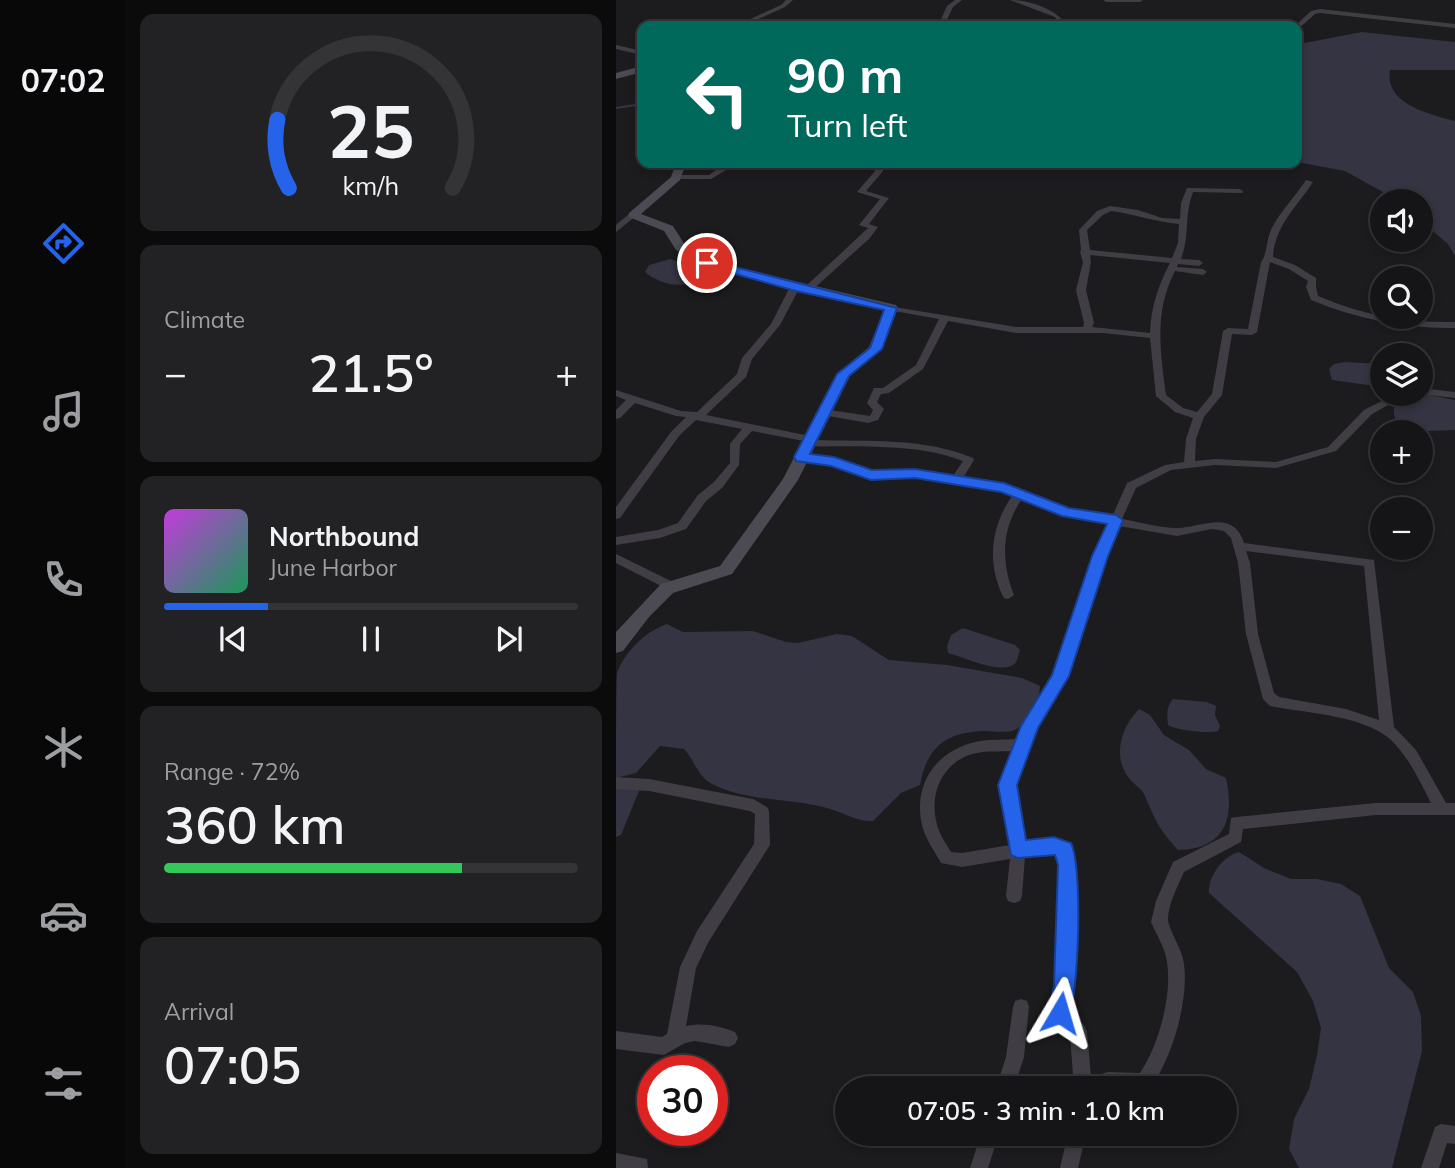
<!DOCTYPE html>
<html lang="en">
<head>
<meta charset="utf-8">
<style>
	:root { --surface:#151416; --page:#222123; --text:#f1f3f6; --muted:#9d9ea1; --line:#343335; --accent:#2563eb }
	body { margin:0; font-family:Mulish,sans-serif; background:var(--page); color:var(--text); height:100vh; display:flex; flex-direction:column; font-size:26px; white-space:nowrap }
	* { box-sizing:border-box; margin:0 }
	p { font-size:23px; color:var(--muted) }
	.icon { flex:none; width:38px; height:38px; fill:none; stroke:currentColor; stroke-width:2; stroke-linecap:round; stroke-linejoin:round }
	.map { position:relative; flex:1; overflow:hidden }
	.drawer { display:flex; flex-direction:column; gap:14px; padding:14px; background:#0c0b0c; width:490px }
	.drawer>* { flex:none }
	.hud { position:absolute; left:21px; top:21px; width:665px; height:147px; border-radius:14px; box-shadow:0 4px 10px #0003,0 0 0 2px var(--line); background:#00695c; color:#fff; overflow:hidden }
	.tools { position:absolute; left:754px; top:189px; display:grid; gap:14px }
	.tools a { display:grid; place-items:center; width:63px; height:63px; border-radius:50%; background:var(--surface); box-shadow:0 4px 10px #0003,0 0 0 2px var(--line); font-size:35px }
	.speed { position:absolute; left:21px; top:1055px; display:flex; gap:14px; font-size:35px; font-weight:700; text-align:center }
	.speed>* { display:grid; place-content:center; width:91px; height:91px; border-radius:50%; background:var(--surface); box-shadow:0 4px 10px #0003,0 0 0 2px var(--line); line-height:1 }
	.speed .limit { border:10px solid #d22; background:#fff; color:#111 }
	.pin { position:absolute; display:grid; place-items:center; width:60px; height:60px; color:#fff; margin:-30px; border:4px solid #fff; border-radius:50%; box-shadow:0 2px 7px #0007 }
	.me { position:absolute; width:77px; margin:-38px; rotate:7deg; stroke-linejoin:round; filter:drop-shadow(0 0 5px #0008) }
	.turn { display:flex; align-items:center; gap:24px; height:147px; padding:0 35px; font-size:32px }
	.turn .icon { width:91px; height:91px; stroke-width:2.5 }
	.turn b { display:block; font-size:49px; line-height:60px }
	.big { font-size:52px; font-weight:600; line-height:1.1 }
	.drawer .tile { flex:1; display:flex; flex-direction:column; justify-content:center; gap:10px; min-width:0; padding:0 24px; border-radius:14px; background:var(--page) }
	.drawer .dial { align-items:center; gap:0 }
	.dial svg { height:182px; overflow:visible; fill:none; stroke:var(--line); stroke-width:7; stroke-linecap:round; text-anchor:middle }
	.dial text { fill:var(--text); stroke:none }
	.song { display:flex; align-items:center; gap:21px }
	.cover { width:84px; height:84px; border-radius:10px; background:linear-gradient(135deg,hsl(290 70% 55%),hsl(150 70% 35%)) }
	.played { height:7px; border-radius:4px; background:linear-gradient(90deg,var(--accent) 25%,var(--line) 25%) }
	.keys { display:flex; justify-content:space-around; direction:ltr }
	.heat { display:flex; justify-content:space-between; align-items:center; font-size:38px; direction:ltr }
	.charge { height:10px; border-radius:5px; background:linear-gradient(90deg,#34c759 72%,var(--line) 0) }
	.trip { position:absolute; left:219px; top:1076px; width:402px; height:70px; border-radius:35px; background:var(--surface); box-shadow:0 4px 10px #0003,0 0 0 2px var(--line); font-weight:600; line-height:70px; text-align:center }
	main { display:flex; flex:1; min-height:0 }
	.menu { display:flex; flex-direction:column; width:126px; justify-content:space-around; align-items:center; background:#080809; color:var(--muted) }
	.menu .icon { width:49px; height:49px }
	.menu .active { color:var(--accent) }
	.menu b { font-size:32px; color:var(--text) }
	.map>svg:first-child { display:block }
	.water { fill:#343442 }
	.lines { fill:none; stroke-linecap:round; stroke-linejoin:round }
	.stream { stroke:#343442; stroke-width:2 }
	.street { fill:#403e44; fill-rule:evenodd }
	.secondary { fill:#4c4a52; fill-rule:evenodd }
	.route { fill:#2563eb; stroke:#184099; stroke-width:2 }
</style>
</head>
<body>
<main>
<nav class="menu">
<b>07:02</b>
<svg class="icon active" aria-label="directions" viewBox="0 0 24 24"><path d="M12 3l9 9-9 9-9-9zM9 14v-3h6M13 9l2 2-2 2"/></svg>
<svg class="icon" aria-label="music" viewBox="0 0 24 24"><path d="M9 18V5l10-2v13"/><circle cx="6" cy="18" r="3"/><circle cx="16" cy="16" r="3"/></svg>
<svg class="icon" aria-label="phone" viewBox="0 0 24 24"><path d="M5 4h4l2 5-3 2q2 4 5 5l2-3 5 2v4C11 20 4 13 5 4z"/></svg>
<svg class="icon" aria-label="climate" viewBox="0 0 24 24"><path d="M12 3v18M4 7l16 10M4 17L20 7"/></svg>
<svg class="icon" aria-label="car" viewBox="0 0 24 24"><path d="M5 17H2v-5l4-1 3-4h7l3 4 3 1v5h-3M9 17h6M6 11h13"/><circle cx="7" cy="17" r="2"/><circle cx="17" cy="17" r="2"/></svg>
<svg class="icon" aria-label="filters" viewBox="0 0 24 24"><path d="M4 7h16M4 17h16"/><circle cx="9" cy="7" r="2"/><circle cx="15" cy="17" r="2"/></svg>
</nav>
<section class="drawer">
<div class="tile dial"><svg viewBox="0 0 100 80">
<path d="M14 69A42 42 0 1 1 86 69"/>
<path d="M14 69A42 42 0 0 1 9 39" stroke="#2563eb"/>
<text x="50" y="56" font-size="32" font-weight="700">25</text>
<text x="50" y="72" font-size="11">km/h</text>
</svg></div>
<div class="tile"><p>Climate</p>
<div class="heat"><a>−</a><b class="big">21.5°</b><a>+</a></div>
</div>
<div class="tile">
<div class="song"><i class="cover"></i><div><b>Northbound</b><p>June Harbor</p></div></div>
<div class="played"></div>
<div class="keys"><svg class="icon" aria-label="previous" viewBox="0 0 24 24"><path d="M18 5L8 12l10 7zM5 5v14"/></svg><svg class="icon" aria-label="pause" viewBox="0 0 24 24"><path d="M8 5v14M16 5v14"/></svg><svg class="icon" aria-label="next" viewBox="0 0 24 24"><path d="M6 5l10 7-10 7zM19 5v14"/></svg></div>
</div>
<div class="tile"><p>Range · 72%</p><b class="big">360 km</b><div class="charge"></div></div>
<div class="tile"><p>Arrival</p><b class="big">07:05</b></div>
</section>
<div class="map">
<svg width="839" height="1168" viewBox="0 0 839 1168">
	<rect width="100%" height="100%" fill="#1c1b1d"/>
	<path class="water" d="M746,32L839,42V70H774C768,104 813,114 839,121V256L832,244L805,221V201H783L729,171L681,162V57L688,43Z
		M54,259L78,266L87,274C73,292 44,285 29,272L33,265Z
		M729,362L766,364V387L716,380L713,369L718,364Z
		M809,394L839,400V430C815,430 770,439 779,402L786,397Z
		M51,624L67,632L137,631L170,642L182,643L221,634L236,636L273,660L331,665L406,678L424,686C423,703 413,725 396,731C388,733 376,731 368,731C330,732 311,747 304,785L285,793L257,821C240,822 227,812 211,808C174,798 134,802 98,785C82,778 79,761 68,749L44,746L20,773L0,778C0,758 0,686 1,673C9,651 30,631 51,624Z
		M347,628L399,645L404,650C402,655 402,662 397,665C383,674 347,657 332,653L331,646L335,635Z
		M557,699L591,702L600,706L599,715L604,726L602,731C593,734 559,730 552,725C551,715 550,707 557,699Z
		M523,709L534,715L548,735L573,750L590,769L610,778C619,819 609,849 562,850C541,827 540,821 528,794C525,788 517,784 513,778C496,757 505,727 523,709Z
		M0,787L22,789L23,791L5,835L0,837Z
		M623,852L648,868L675,879H701L725,884L744,896L773,968L797,992L805,1016L806,1051L776,1168H683L673,1149L678,1119L693,1089L701,1055L705,1028L697,1001L681,972L593,893C592,876 607,856 623,852Z"/>
	<g class="lines">
		<path class="stream" d="M0,108L26,104"/>
		<path class="street" d="M170,0H177L169,7L127,26H119L165,5Z
			M339,0H346L337,7L328,26H322L331,6Z
			M394,0C412,0 438,8 449,23L446,26H440L443,23L439,17Z
			M487,0H527L524,2H490Z
			M704,9L839,24V28L704,13L699,14L681,30L679,26L695,11Z
			M513,24H534L537,26H510Z
			M0,45L26,51V55L0,49Z
			M130,163H155L151,165L112,169L95,179H60L56,177L60,175H93L107,165Z
			M258,163H266L267,171L250,191L273,198L253,224L262,227L253,239L195,291H189V287L252,228L243,225L264,199L241,192L259,171Z
			M690,180L697,182C681,207 659,225 657,257L679,265L700,278V287L702,296C746,315 791,323 839,322V328C789,329 741,319 695,300L690,287L692,281L673,269L654,262L641,332L636,335L616,334L606,395L588,417L580,439L579,461L599,459L660,462L712,447L748,410L780,394H792L756,414L720,451L660,468L599,465L555,470L520,488L506,519C524,522 544,528 561,528C585,528 617,508 628,543L758,560L778,727L800,750L830,803H839V815H760L627,829L625,842L568,872C562,886 553,902 552,918C551,927 565,947 567,959C575,995 556,1060 534,1088H458L454,1035L438,1019L436,1013C443,961 450,906 441,853L437,852L409,856L406,896L404,901L398,903L392,901L390,896L394,859L346,867L325,863C319,852 311,841 307,829C295,785 320,749 364,741C376,739 389,740 402,739L438,676L478,556L492,524L447,516L406,499C385,529 385,562 398,595L392,599L388,598C370,564 375,526 396,496L386,491L299,477L255,479L216,465L185,461L180,458L185,455L218,459L256,471L299,469L337,476L347,461C298,442 243,448 192,446L188,445V441L136,431L124,444L123,465L106,488L90,501L70,529L44,538L0,545V537L42,530L62,523L82,495L98,482L114,463V444L126,429L80,420L63,436L4,518L0,519V507L55,432L70,417L60,416L19,403L4,418L0,419V410L10,400L0,396V390L65,411L81,412L121,374L126,358L155,324L174,287L176,285H182L184,287L164,325L136,359L130,377L90,415L194,436L198,437L199,440C253,442 306,437 357,458L358,460L347,478L388,484L408,490L453,510L496,517L511,483L549,465L568,462L570,439L577,418L559,412L540,396L534,338L487,333H400L332,321L307,369L273,393L265,394L261,402L268,409L262,420L252,423L207,415L202,412L207,409L254,416L257,410L251,403L258,388H267L300,365L323,319L272,310V306L400,327H467L468,323L460,290L467,262L464,252L465,250L463,230L481,211L494,206L522,210L546,218L564,219L565,203L571,188L623,189L627,191L626,193L577,192C568,214 574,237 565,259L583,260L587,263L583,266L562,264L561,267L587,269L591,272L587,275L559,271C538,311 544,352 550,395L567,408L581,412L596,394L607,331L612,328L632,329L645,262C652,253 650,237 657,226C666,209 680,196 690,180ZM495,211C518,214 540,222 563,224L562,243L556,258L474,250L471,230L487,215ZM474,255L554,263C542,286 535,307 534,333L476,327L478,323L470,290L475,262ZM503,526L561,536L596,529L608,531L615,538L622,563L630,634L647,699L654,706L659,707C693,713 747,716 774,739C792,756 804,781 815,803H760L620,817L615,818L613,834L557,862L540,901L535,922C540,934 547,944 550,957C558,991 543,1045 524,1073L492,1072L475,1077L471,1031L468,1025L453,1010C460,957 465,902 456,849L453,844L437,838L409,843L399,785L413,745L451,676L490,556ZM630,551L748,566L763,720L730,709L663,697L658,693L642,634L634,563ZM397,751L385,785L394,845L346,853L335,852C331,846 327,839 324,833C311,803 321,767 353,755C367,750 382,752 397,751Z
			M14,213L21,215L0,232V225Z
			M805,388L839,392V398L804,394Z
			M0,554L59,583L61,586L59,589H51L0,563Z
			M0,777L33,779L137,799L151,807L153,811L154,845L93,941L80,968L70,1026C86,1022 104,1026 119,1032L122,1038L119,1044L113,1047L79,1041L69,1043L48,1055L0,1049V1031L46,1037L51,1034L64,967L81,931L138,844L139,814L134,811L33,791L0,789Z
			M405,999L411,1001L413,1007L408,1057L398,1088H380L390,1057L397,1007L399,1001Z
			M825,1124L839,1126V1144L831,1143L823,1168H805L819,1127Z
			M365,1134H383L372,1168H354Z
			M452,1134H470L462,1168H444Z
			M0,1153L31,1159L32,1168H0Z"/>
		<path class="secondary" d="M26,66V72L0,79V73Z
			M60,163H70L64,180L25,214L57,226L69,245L106,264L280,305L282,308L266,349L234,376L182,480L116,574L57,593L33,617L7,651L0,653V632L45,584L104,566L167,479L221,374L253,347L268,310L98,270L60,250L48,231L13,217V213L55,177Z"/>
	</g>
	<path class="route" d="M91,260L281,308L266,349L233,376L194,454L218,457L256,470L299,469L388,483L453,508L500,515L507,520L492,556L453,676L422,728L401,785L410,840L438,837L455,843C467,869 463,994 452,1021L444,1024L437,1021L433,1013L438,985L442,865L439,855L402,858L395,855L382,785L405,726L436,675L476,556L491,524L446,516L385,492L299,478L255,480L215,466L180,461L178,457L221,374L254,348L268,310L180,291L87,265V261Z"/>
</svg>
<div class="tools">
<a><svg class="icon" aria-label="sound" viewBox="0 0 24 24"><path d="M4 9h4l5-4v14l-5-4H4zM17 9q2 3 0 6"/></svg></a>
<a><svg class="icon" aria-label="search" viewBox="0 0 24 24"><circle cx="10" cy="10" r="6"/><path d="M15 15l6 6"/></svg></a>
<a><svg class="icon" aria-label="layers" viewBox="0 0 24 24"><path d="M12 4l9 5-9 5-9-5zM3 14l9 5 9-5"/></svg></a>
<a>+</a>
<a>−</a>
</div>
<div class="speed"><div class="limit">30</div></div>
<div class="pin" style="left:91px;top:263px;background:#d93025"><svg class="icon" aria-label="arrive" viewBox="0 0 24 24"><path d="M6 21V4h12l-3 4 3 4H6"/></svg></div>
<svg class="me" style="left:444px;top:1013px" viewBox="-20 -20 40 40"><path d="M0-17L14 15 0 8-14 15z" fill="#2563eb" stroke="#fff" stroke-width="4"/></svg>
<div class="trip">07:05 · 3 min · 1.0 km</div>
<div class="hud">
<div class="turn"><svg class="icon" aria-label="left" viewBox="0 0 24 24"><path d="M17 20v-9H6M10 6l-5 5 5 5"/></svg><div><b>90 m</b>Turn left</div></div>
</div>
</div>
</main>
</body>
</html>
